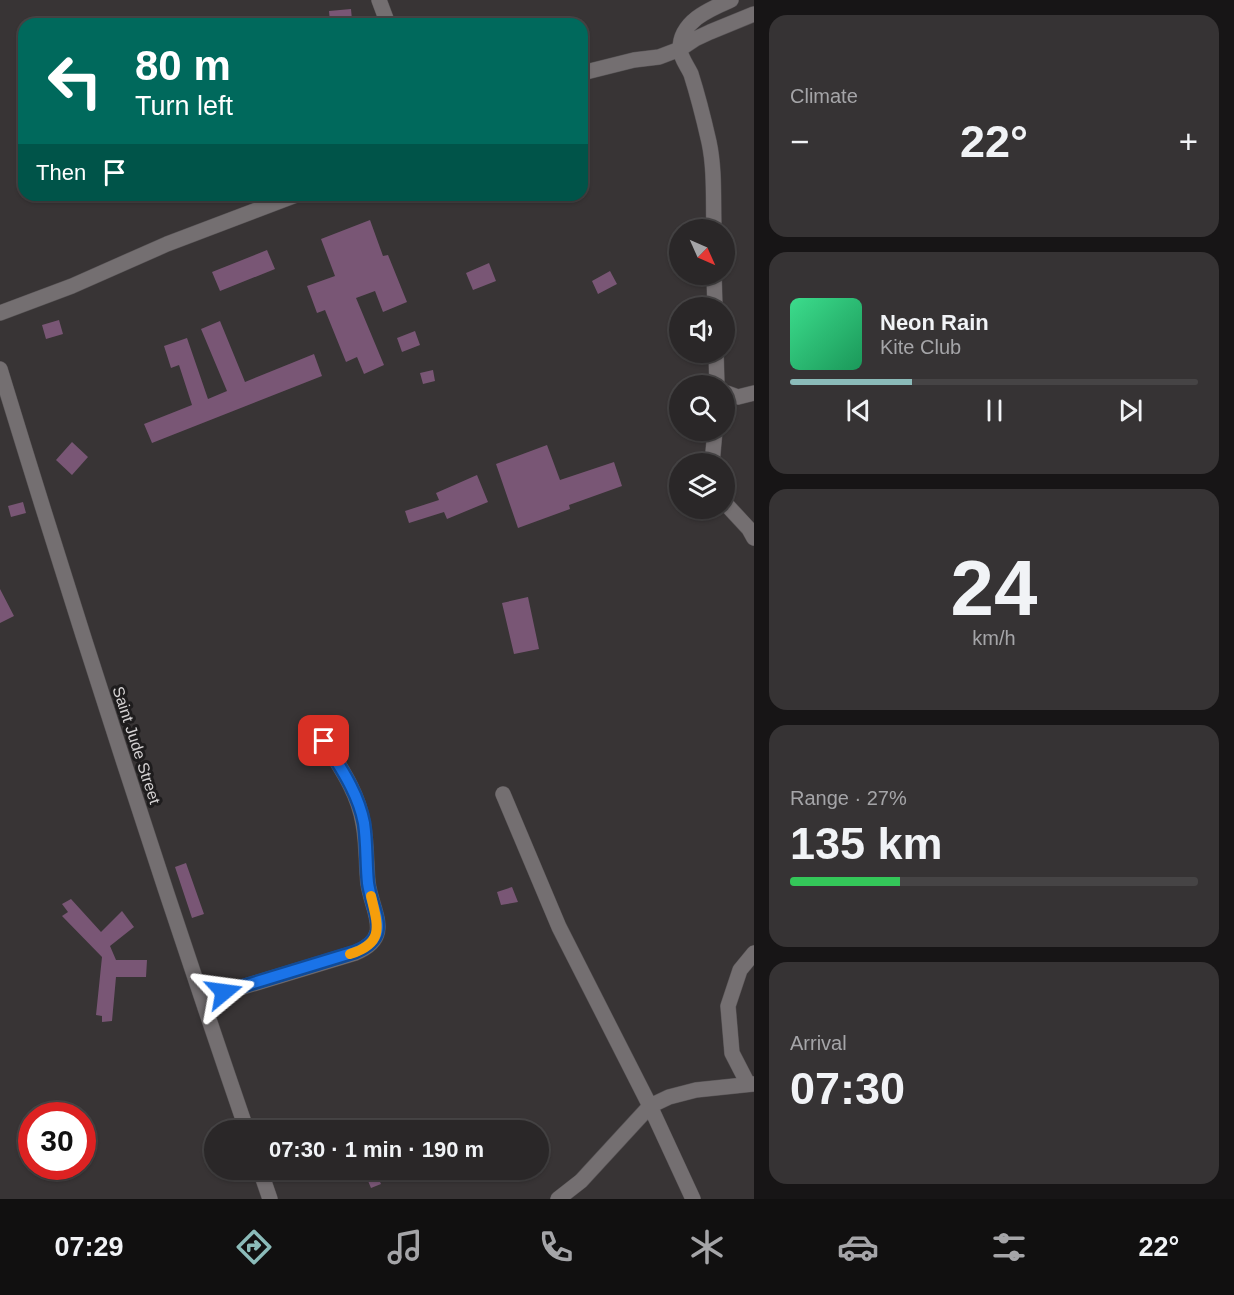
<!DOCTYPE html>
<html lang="en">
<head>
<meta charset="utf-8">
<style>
	:root { --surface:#2a2728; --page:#363334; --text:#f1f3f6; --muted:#a5a5a8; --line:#464445; --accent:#8bbbb9 }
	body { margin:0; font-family:Arial,sans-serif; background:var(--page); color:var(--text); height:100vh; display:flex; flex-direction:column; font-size:22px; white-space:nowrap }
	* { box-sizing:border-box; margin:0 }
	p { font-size:20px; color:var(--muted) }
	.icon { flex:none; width:33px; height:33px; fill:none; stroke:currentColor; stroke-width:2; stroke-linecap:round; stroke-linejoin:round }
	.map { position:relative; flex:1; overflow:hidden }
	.panel { display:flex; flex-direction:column; gap:15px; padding:15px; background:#171516; width:480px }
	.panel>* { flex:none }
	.guide { position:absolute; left:18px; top:18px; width:570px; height:183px; border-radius:18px; box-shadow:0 2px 4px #0004,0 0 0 2px var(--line); background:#00695c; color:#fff; overflow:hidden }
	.needle { width:39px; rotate:135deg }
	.buttons { position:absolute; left:669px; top:219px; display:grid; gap:12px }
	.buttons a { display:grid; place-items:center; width:66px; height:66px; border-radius:50%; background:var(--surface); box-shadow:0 2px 4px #0004,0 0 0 2px var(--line); font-size:30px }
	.speed { position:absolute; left:18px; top:1102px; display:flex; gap:12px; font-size:30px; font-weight:700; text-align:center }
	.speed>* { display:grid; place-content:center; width:78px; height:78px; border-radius:50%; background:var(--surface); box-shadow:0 2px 4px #0004,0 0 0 2px var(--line); line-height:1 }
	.speed .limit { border:9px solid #d22; background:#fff; color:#111 }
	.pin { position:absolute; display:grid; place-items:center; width:51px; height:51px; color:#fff; margin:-26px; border-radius:12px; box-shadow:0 3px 9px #0006 }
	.me { position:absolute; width:66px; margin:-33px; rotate:74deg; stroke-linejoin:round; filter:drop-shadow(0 0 4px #0008) }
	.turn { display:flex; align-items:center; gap:21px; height:126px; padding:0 18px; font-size:27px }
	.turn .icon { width:78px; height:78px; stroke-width:2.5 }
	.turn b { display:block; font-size:42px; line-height:51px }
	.then { display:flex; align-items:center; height:57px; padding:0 18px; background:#0003; gap:12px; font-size:22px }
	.big { font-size:45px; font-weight:700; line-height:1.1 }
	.panel .tile { flex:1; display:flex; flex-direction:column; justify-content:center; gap:9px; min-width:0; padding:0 21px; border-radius:18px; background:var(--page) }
	.panel .dial { align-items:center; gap:0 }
	.dial b { font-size:78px; line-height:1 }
	.song { display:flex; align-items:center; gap:18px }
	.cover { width:72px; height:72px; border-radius:9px; background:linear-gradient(135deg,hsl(150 70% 55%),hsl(150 70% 35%)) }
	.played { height:6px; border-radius:3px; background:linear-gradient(90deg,var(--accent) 30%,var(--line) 30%) }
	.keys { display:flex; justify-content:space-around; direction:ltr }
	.heat { display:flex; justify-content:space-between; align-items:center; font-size:33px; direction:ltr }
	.charge { height:9px; border-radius:4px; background:linear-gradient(90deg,#34c759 27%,var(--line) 0) }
	.trip { position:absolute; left:204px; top:1120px; width:345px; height:60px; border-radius:30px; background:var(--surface); box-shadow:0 2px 4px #0004,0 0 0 2px var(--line); font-weight:700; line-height:60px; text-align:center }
	.tabs { display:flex; height:96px; justify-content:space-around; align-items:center; background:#111010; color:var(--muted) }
	.tabs .icon { width:42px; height:42px }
	.tabs .active { color:var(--accent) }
	.tabs b { font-size:27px; color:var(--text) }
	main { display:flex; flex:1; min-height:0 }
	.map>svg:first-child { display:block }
	.building { fill:#795675 }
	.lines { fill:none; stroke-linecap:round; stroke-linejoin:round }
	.minor-casing { stroke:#565254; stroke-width:16 }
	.minor { stroke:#746f71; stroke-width:15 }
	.route-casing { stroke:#114b97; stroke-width:15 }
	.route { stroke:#1a73e8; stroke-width:10 }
	.slow { stroke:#f59e0b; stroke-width:10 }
	.labels { text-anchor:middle; stroke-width:6; stroke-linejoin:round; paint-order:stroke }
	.street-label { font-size:16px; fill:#d5d2d3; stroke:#1e1c1d }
</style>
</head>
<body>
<main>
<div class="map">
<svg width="754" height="1199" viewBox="0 0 754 1199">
	<rect width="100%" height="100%" fill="#383435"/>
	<path class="building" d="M351,9L352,20L330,22L329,11Z
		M370,220L383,256L388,255L407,302L383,312L375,291L356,298L384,365L364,374L357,357L346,362L325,310L317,313L307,286L335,276L321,239Z
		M267,250L275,269L220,291L212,272Z
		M489,263L496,281L473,290L466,273Z
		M610,271L617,284L598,294L592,281Z
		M59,320L63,334L46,339L42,325Z
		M220,321L245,382L314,354L322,376L152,443L144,424L192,405L179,365L171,368L164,346L187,338L208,399L227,391L201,329Z
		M415,331L420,345L402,352L397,338Z
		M433,370L435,381L423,384L420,373Z
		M72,442L88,457L72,475L56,460Z
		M547,445L560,480L614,462L622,486L569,505L570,509L518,528L496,464Z
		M477,475L488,502L447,519L444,512L409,523L405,511L439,500L436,493Z
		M23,502L26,513L11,517L8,506Z
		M0,589L14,616L0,623Z
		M528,597L539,649L514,654L502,603Z
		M186,863L204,914L192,918L175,867Z
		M512,887L518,902L501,905L497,892Z
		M71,899L101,932L122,911L134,927L110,946L116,960H147L146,977H116L112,1021L102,1022V1016L96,1015L102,957L62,916L68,912L62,904Z
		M376,1173L381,1184L371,1188L366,1176Z"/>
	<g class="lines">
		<g class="minor-casing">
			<path id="minor" d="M379,0L388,24
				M582,73L634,60L659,57L680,49L695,39L710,32L754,14
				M714,230C713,200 715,170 709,142C704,120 698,96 691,74C688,67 680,57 680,49C680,21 710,9 731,0
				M714,274L715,308
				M0,313L72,286L167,244L296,195
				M716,352L717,386
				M0,369C78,624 160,878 247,1131
				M724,392L738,397L754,393
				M712,464L715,430
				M724,502L749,529L754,538
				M503,794L559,927L650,1106L693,1199
				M203,999L355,953C394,937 372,913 368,883C366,863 367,843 363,823C358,792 340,767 324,741
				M748,1084L732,1053L728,1006L740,970L754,953
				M260,1170L270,1199
				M558,1199L581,1181L650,1106L669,1097L696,1090L754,1084"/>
		</g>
		<use href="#minor" class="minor"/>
	</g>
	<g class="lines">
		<g class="route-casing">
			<path id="route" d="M224,992L355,952C394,936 372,913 368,883C366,863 367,843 364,823C358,792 340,767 324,741"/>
		</g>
		<use href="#route" class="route"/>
		<path class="slow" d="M350,954C385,943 378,926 371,896"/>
	</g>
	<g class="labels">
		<g class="street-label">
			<text transform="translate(137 745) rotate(72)" y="6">Saint Jude Street</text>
		</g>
	</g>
</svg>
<div class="buttons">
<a><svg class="needle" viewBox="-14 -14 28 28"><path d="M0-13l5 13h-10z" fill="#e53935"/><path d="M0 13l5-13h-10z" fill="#a5a5a8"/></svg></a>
<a><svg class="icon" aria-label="sound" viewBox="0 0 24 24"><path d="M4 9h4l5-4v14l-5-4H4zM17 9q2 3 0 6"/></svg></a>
<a><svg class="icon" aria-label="search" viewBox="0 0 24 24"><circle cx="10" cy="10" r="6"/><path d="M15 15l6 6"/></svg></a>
<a><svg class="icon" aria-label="layers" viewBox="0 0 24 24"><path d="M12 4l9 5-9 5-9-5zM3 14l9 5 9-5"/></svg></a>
</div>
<div class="speed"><div class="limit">30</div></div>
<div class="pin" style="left:324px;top:741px;background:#d93025"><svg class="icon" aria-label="arrive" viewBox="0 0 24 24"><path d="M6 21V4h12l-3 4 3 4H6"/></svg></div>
<svg class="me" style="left:224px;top:992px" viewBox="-20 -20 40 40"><path d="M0-17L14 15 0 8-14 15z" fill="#1a73e8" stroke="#fff" stroke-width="4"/></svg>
<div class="trip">07:30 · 1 min · 190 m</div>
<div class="guide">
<div class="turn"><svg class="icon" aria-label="left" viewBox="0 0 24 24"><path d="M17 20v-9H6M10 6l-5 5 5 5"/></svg><div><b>80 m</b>Turn left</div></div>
<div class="then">Then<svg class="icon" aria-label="arrive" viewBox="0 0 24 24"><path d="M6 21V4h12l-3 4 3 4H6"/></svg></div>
</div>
</div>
<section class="panel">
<div class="tile"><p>Climate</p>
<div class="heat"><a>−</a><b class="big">22°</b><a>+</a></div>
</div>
<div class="tile">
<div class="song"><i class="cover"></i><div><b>Neon Rain</b><p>Kite Club</p></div></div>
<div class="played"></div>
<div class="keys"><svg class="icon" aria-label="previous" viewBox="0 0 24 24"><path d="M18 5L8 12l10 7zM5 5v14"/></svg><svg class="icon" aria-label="pause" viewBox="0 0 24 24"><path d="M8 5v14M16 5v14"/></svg><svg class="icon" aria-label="next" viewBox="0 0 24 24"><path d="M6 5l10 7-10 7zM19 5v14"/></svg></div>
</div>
<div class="tile dial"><b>24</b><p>km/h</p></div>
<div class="tile"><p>Range · 27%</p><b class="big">135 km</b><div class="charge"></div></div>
<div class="tile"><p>Arrival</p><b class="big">07:30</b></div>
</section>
</main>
<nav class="tabs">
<b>07:29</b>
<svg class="icon active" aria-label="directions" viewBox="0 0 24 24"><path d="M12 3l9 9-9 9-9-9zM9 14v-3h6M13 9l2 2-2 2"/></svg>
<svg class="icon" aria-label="music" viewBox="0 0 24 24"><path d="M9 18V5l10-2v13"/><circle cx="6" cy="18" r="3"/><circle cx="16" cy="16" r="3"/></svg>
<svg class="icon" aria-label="phone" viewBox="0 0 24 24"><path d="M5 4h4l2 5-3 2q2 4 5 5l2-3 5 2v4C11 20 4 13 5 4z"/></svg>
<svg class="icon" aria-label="climate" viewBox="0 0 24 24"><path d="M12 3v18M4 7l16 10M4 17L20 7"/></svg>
<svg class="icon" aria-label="car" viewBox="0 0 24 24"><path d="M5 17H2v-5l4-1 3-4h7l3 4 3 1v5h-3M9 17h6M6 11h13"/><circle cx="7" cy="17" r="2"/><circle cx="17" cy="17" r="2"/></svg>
<svg class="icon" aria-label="filters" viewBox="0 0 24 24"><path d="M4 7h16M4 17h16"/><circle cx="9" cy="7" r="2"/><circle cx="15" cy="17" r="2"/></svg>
<b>22°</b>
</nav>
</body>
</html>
